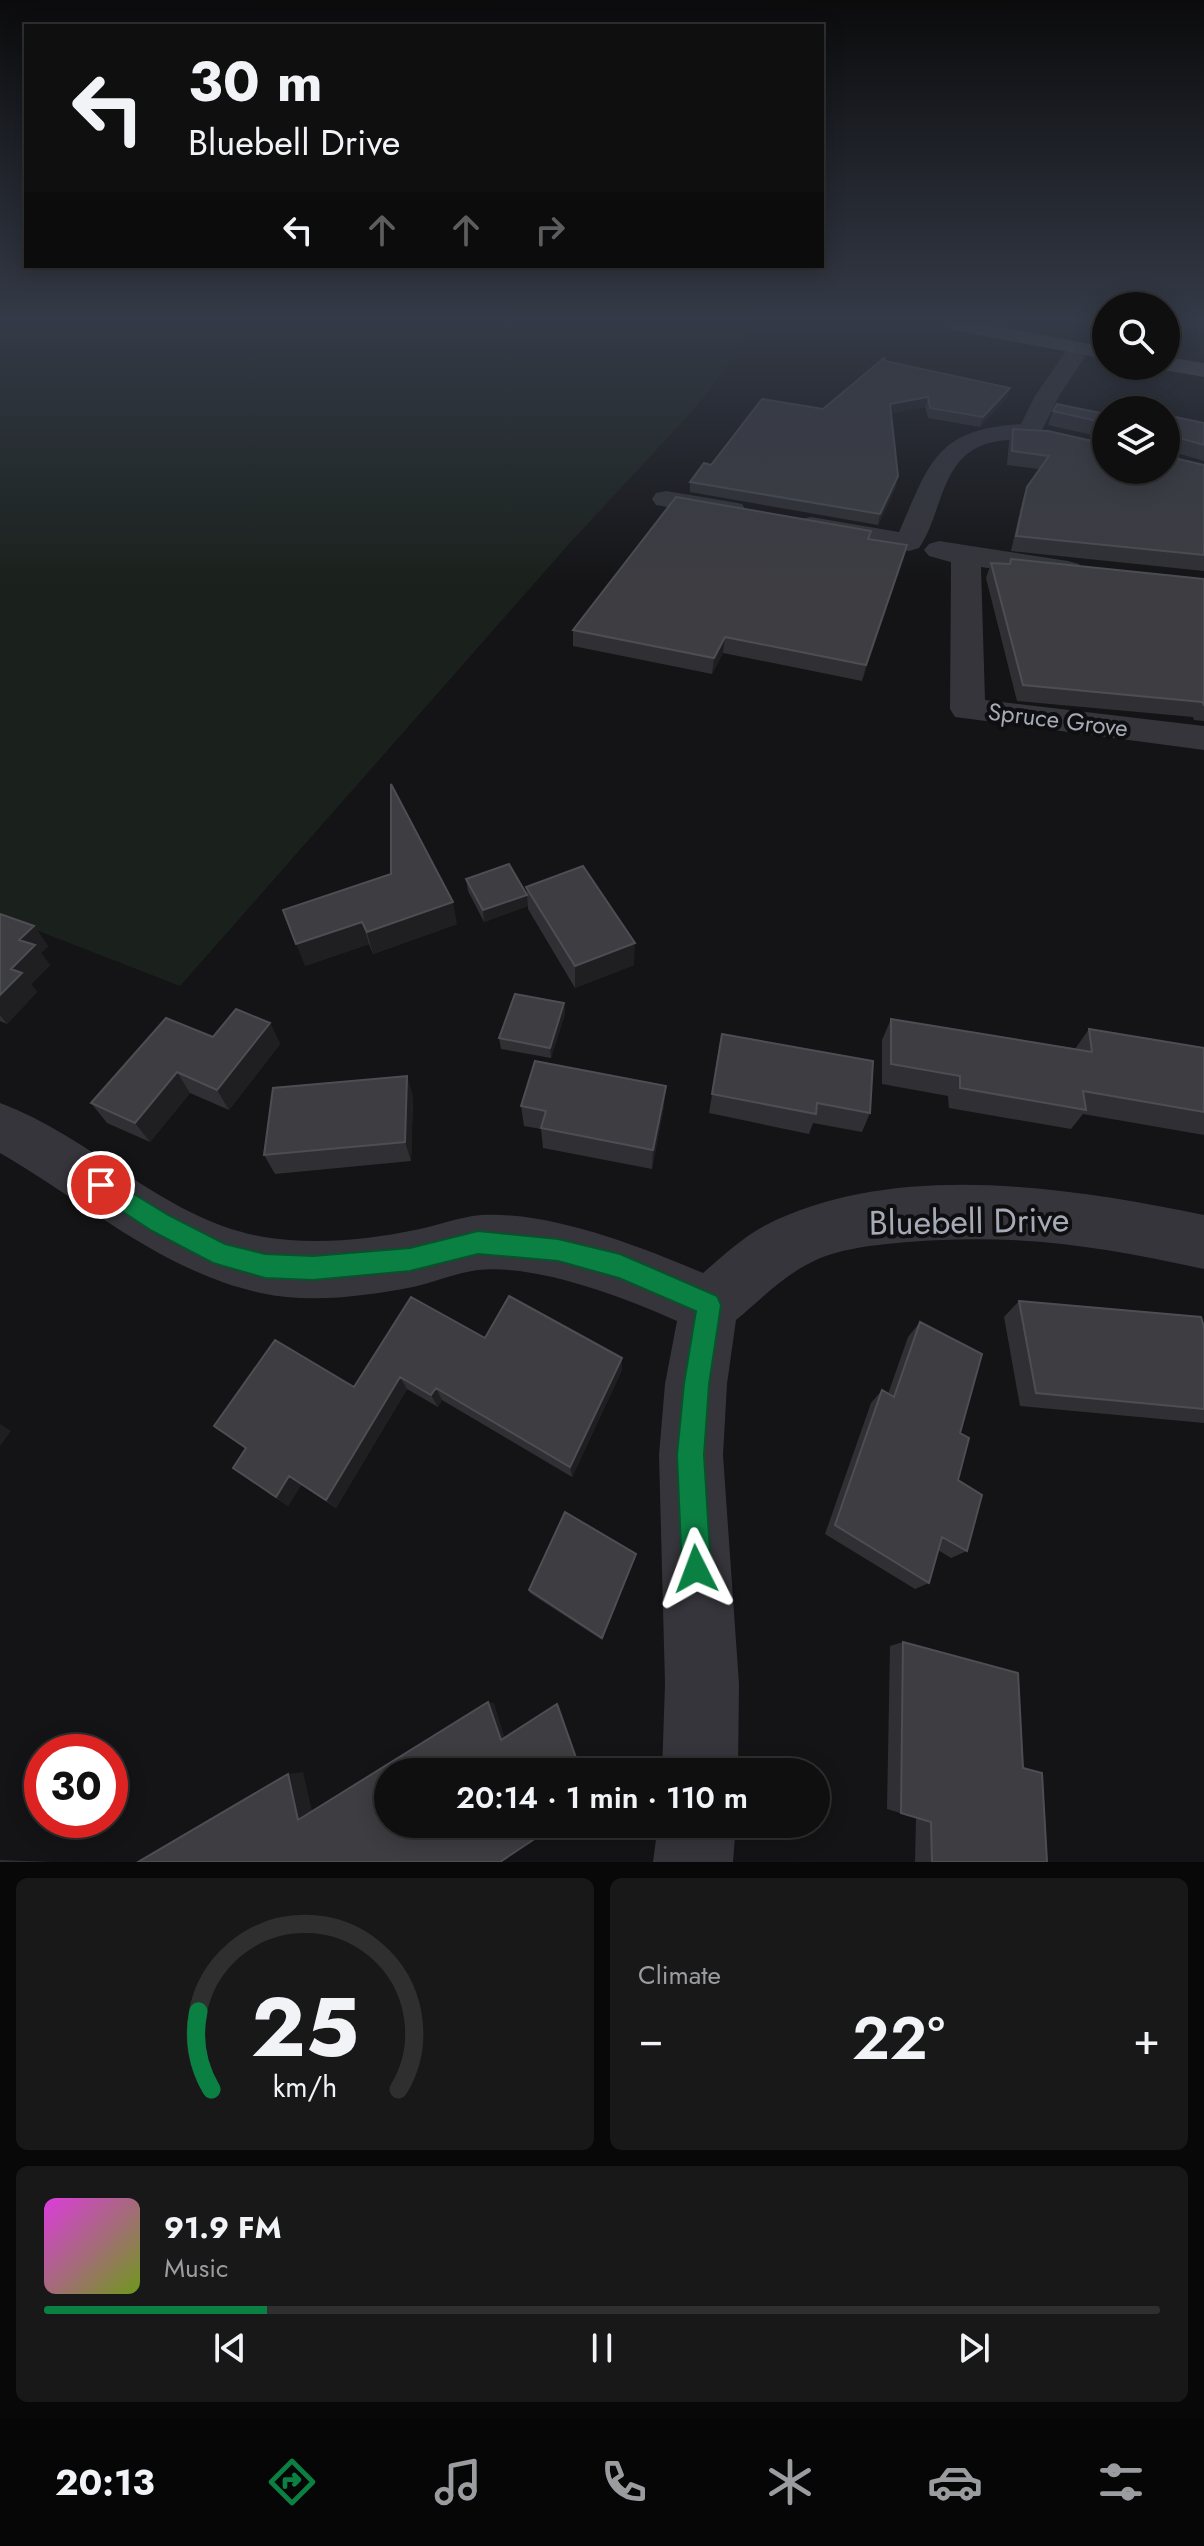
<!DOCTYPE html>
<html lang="en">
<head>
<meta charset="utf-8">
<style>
	:root { --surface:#0f0f10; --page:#181819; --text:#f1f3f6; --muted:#9b9c9f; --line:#2f2f30; --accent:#0b8043 }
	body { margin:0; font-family:Jost,sans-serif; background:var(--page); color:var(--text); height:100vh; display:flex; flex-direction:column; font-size:30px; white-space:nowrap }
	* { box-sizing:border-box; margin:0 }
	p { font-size:26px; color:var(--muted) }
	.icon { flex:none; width:44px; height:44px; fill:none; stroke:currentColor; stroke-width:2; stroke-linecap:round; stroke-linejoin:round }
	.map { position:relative; height:1862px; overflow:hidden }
	.side { display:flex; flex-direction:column; gap:16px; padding:16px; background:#080809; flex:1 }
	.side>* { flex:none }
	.hud { position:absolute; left:24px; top:24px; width:800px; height:244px; border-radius:0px; box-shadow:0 4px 20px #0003,0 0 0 2px var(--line); background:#0f0f10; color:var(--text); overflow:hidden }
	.tools { position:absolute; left:1092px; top:292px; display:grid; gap:16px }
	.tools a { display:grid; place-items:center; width:88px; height:88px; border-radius:50%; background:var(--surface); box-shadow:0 4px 20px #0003,0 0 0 2px var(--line); font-size:40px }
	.speed { position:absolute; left:24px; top:1734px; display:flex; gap:16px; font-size:40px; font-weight:700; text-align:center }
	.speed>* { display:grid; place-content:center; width:104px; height:104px; border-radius:50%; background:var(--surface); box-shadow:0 4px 20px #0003,0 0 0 2px var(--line); line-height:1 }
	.speed .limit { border:12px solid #d22; background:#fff; color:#111 }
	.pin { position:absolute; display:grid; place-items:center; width:68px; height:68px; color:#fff; margin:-34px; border:4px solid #fff; border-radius:50%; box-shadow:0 2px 8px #0007 }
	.me { position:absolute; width:88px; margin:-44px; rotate:357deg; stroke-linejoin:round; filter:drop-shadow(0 0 6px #0008) }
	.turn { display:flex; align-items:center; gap:28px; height:168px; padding:0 32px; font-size:36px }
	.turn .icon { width:104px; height:104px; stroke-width:2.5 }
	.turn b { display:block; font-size:56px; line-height:68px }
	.lanes { display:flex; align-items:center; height:76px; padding:0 32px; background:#0003; justify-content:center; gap:40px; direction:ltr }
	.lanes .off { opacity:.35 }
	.big { font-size:60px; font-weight:600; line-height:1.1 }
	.side .card { flex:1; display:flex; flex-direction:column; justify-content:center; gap:12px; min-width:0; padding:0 28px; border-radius:12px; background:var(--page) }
	.side .dial { align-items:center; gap:0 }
	.dial svg { height:208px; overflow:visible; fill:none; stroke:var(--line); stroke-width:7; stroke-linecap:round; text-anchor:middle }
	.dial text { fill:var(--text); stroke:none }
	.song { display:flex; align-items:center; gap:24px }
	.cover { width:96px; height:96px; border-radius:12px; background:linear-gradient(135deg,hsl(300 70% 55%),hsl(80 70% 35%)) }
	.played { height:8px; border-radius:4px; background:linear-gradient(90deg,var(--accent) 20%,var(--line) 20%) }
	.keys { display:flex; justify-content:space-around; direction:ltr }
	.heat { display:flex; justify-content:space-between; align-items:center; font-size:44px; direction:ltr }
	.side .tiles { flex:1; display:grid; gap:16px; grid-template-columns:1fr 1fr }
	.card:last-child { grid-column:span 2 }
	.trip { position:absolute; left:374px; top:1758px; width:456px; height:80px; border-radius:40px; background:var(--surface); box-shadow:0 4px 20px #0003,0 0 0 2px var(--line); font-weight:600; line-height:80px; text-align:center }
	.dock { display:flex; height:128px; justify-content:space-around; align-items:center; background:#060606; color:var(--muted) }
	.dock .icon { width:56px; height:56px }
	.dock .on { color:var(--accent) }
	.dock b { font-size:36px; color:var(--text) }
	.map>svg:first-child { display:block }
	.green { fill:#1a211c }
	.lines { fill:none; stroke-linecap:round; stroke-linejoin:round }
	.minor { fill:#35353b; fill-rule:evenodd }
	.major { fill:#51525a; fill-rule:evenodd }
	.wall { fill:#303034 }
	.shaded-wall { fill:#1f1f22 }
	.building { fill:#3d3d42; stroke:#4d4e54; stroke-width:2 }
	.route { fill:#0b8043; stroke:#07532c; stroke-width:2 }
	.labels { text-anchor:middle; stroke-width:8; stroke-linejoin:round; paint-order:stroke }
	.far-street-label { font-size:24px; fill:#a6a9b6; stroke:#0f0f11 }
	.near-street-label { font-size:34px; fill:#a6a9b6; stroke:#0f0f11 }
</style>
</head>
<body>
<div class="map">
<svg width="1204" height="1862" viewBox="0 0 1204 1862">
	<rect width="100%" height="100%" fill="#141416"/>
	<path class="green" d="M0,324H759L697,406L569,544L180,986L0,916Z"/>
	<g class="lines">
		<path class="minor" d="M1079,343L1090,349L1059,396L1039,436C1020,441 1001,438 983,445C940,461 942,515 919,548L909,551L811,533L801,531L797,525L801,519L811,517L899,532C930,462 936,429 1021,424L1035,396L1071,344Z
			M666,491L732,502L742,504L746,510L742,516L732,518L656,505L652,499L656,493Z
			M939,541L1068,561L1079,564L1083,570L1079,576L1068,579L981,567L985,700L1204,726V750L955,717L950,709L951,562L929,556L924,550L929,544Z
			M0,1103C92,1137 165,1220 264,1237C312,1245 368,1240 415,1230C437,1226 458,1217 481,1215C550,1211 639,1246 703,1273C723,1256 743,1237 766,1225C894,1160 1069,1187 1204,1215V1269C1099,1246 1016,1233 908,1242C875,1245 837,1248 808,1264C781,1278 759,1301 736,1320L727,1384L723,1455L739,1684L738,1772H662L665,1684L659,1455L665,1384L677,1321C624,1297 536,1264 478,1270C455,1273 435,1282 413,1287C366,1296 309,1304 261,1293C163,1272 85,1202 0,1153Z
			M658,1824H736L733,1862H653Z"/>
		<path class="major" d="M942,324H985L1106,347V359L952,330Z
			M1166,357L1204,363V377L1158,369L1156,366H1166Z"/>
	</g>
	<path class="wall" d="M1166,324H1204V335L1170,349L1166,341Z
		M1010,388L1007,398L980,427L928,418L925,407L891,413L896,487L878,525L690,492V482L711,465L823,409Z
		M1053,411L1106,414V438L1048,425Z
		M1166,415L1204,423V461L1170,451V457L1204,465V571L1011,551L1022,502L1027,487L1039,469L1007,465L1009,442L1013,429L1106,470Z
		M870,539L907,545L903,560L862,681L723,653L712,674L573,646V630Z
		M991,563L1204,579V721L1194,720L1193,717L1017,701L986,578Z
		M391,874L457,924L373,954L369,944L305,966Z
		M466,879L527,894L526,887L634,965L575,988L528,909V906L484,922L468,891Z
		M0,914L34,926L48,946L41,953L50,965L31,984L37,992L7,1024L0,1021Z
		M564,1003L565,1014L551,1058L501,1049L499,1038Z
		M891,1019L1075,1049L1089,1029L1204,1048V1135L1083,1114L1071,1129L949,1108L948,1096L882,1084V1040Z
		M270,1023L280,1044L229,1110L190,1093L150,1142L107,1123L91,1103L213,1037Z
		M722,1034L870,1113L862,1132L813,1123L809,1134L709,1113Z
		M413,1096L411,1161L275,1174L264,1155Z
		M521,1106H664L652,1169L543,1148L541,1129L524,1126Z
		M1019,1301L1204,1327V1423L1020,1406L1004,1317Z
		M920,1322L960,1433L958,1480L967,1551L951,1558L938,1550L929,1583L915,1589L825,1534L871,1403L882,1390L888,1394L908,1337Z
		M485,1338L622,1358V1370L572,1477L442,1400L438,1407L407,1389L336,1508L301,1485L288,1506L233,1468L246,1449L214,1426L354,1387Z
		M635,1558L602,1640L530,1593L529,1590Z
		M903,1642L1023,1768L1047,1862H915L916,1818L887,1809L890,1646Z
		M0,1860L53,1862H0Z"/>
	<path class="shaded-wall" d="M1196,324H1204V335L1170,349L1177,331Z
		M1010,388L1007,398L980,427L983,417Z
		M928,397L925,407L888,414L890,404Z
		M898,476L896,487L878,525L880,514Z
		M907,545L903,560L862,681L866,665Z
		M725,637L723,653L712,674L714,658Z
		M527,895L528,906L484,922L483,910Z
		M453,902L457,924L373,954L367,932Z
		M362,922L369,944L305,966L296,944Z
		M34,926L48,946L41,953L50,965L31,984L37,992L7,1024L0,1015V995L11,969L19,940Z
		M635,943L634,965L575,988V966Z
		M564,1003L565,1014L551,1058L550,1048Z
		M270,1023L280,1044L229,1110L217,1090Z
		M177,1072L190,1093L150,1142L135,1123Z
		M407,1076L413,1096L411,1161L405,1142Z
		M666,1086L664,1106L652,1169L653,1150Z
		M622,1358V1370L572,1477L570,1467Z
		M400,1377L407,1389L336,1508L326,1500Z
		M436,1388L442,1400L438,1407L431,1395Z
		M0,1424L11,1431L0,1446Z
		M289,1476L301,1485L288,1506L276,1497Z
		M488,1702L494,1703L505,1739L501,1740Z
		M557,1704L559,1705L582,1772H581Z
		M303,1772L313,1815L298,1820L288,1774Z"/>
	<path class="building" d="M1173,324H1196L1177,331Z
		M884,358L885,361L1010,388L983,417L930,408L928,397L890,404L898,476L880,514L690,482L704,463L711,465L762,399L823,409Z
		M1057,404L1106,414V423L1053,411Z
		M1119,407L1138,410H1117Z
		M1166,415L1204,423V445L1173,436L1169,439L1170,457L1204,465V555L1016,536L1027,487L1049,456L1012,451L1013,429L1048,431L1106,444V470H1166Z
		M676,497L871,531L868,539L907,545L866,665L725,637L714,658L573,630Z
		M1011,559L1204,579V705L1202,702L1023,685L991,563L1010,564Z
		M391,784L453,902L367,932L362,922L296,944L283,910L391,874Z
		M509,864L527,895L483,910L466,879Z
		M583,866L635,943L575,966L526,887Z
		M0,914L34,926L19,940L35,945L11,969L22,973L0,995Z
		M515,994L564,1003L550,1048L499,1038Z
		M236,1009L270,1023L217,1090L177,1072L135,1123L91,1103L166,1018L213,1037Z
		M891,1019L1092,1052L1089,1029L1204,1048V1112L1083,1091L1086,1110L960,1088V1076L891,1064Z
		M722,1034L873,1061L870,1113L817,1103L816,1114L712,1094Z
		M535,1061L666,1086L653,1150L541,1128L546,1111L521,1106Z
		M407,1076L405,1142L264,1155L273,1088Z
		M509,1296L622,1358L570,1467L436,1388L431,1395L400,1377L326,1500L289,1476L276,1497L233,1468L246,1448L214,1426L275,1340L354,1387L411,1297L485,1338Z
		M1019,1301L1201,1317L1204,1327V1409L1036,1393Z
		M920,1322L982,1354L960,1433L969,1438L958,1480L982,1495L967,1551L942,1537L929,1583L835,1525L882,1390L894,1397Z
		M565,1512L636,1554L602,1638L529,1590Z
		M903,1642L1018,1673L1023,1768L1042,1773L1047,1862H932L931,1822L901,1813Z
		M488,1702L501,1740L557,1704L581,1772H388V1824H557L500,1862H138L288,1774L298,1820Z"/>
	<linearGradient id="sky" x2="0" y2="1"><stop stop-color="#0b0b0c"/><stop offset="0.55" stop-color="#343a47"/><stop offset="1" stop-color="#343a47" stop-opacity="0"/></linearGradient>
	<rect width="1204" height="585" fill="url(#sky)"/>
	<path class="route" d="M101,1174L168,1215L225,1244L265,1254L313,1256L410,1248L478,1231L558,1239L620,1254L717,1296L721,1305L709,1384L704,1455L711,1569L706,1579L696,1584L686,1579L682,1569L677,1455L684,1384L696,1311L619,1278L558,1261L478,1254L410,1271L313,1280L265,1278L213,1263L152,1231L93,1192L90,1185L93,1177Z"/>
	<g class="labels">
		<g class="far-street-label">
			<text transform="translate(1058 720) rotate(7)" y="8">Spruce Grove</text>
		</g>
		<g class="near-street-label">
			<text transform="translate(969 1221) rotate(-1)" y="12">Bluebell Drive</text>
		</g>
	</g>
</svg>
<div class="tools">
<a><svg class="icon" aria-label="search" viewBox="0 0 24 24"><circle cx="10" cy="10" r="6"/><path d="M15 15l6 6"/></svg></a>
<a><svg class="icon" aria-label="layers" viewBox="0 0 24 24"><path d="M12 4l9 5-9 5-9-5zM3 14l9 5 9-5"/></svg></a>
</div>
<div class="speed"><div class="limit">30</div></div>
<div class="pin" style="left:101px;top:1185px;background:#d93025"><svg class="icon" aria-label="arrive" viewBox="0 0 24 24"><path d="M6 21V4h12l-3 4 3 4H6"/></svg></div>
<svg class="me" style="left:696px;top:1569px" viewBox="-20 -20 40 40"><path d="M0-17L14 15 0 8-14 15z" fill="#0b8043" stroke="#fff" stroke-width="4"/></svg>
<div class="trip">20:14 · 1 min · 110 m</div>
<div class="hud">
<div class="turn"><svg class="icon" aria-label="left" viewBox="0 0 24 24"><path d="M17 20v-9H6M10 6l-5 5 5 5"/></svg><div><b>30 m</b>Bluebell Drive</div></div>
<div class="lanes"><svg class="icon" aria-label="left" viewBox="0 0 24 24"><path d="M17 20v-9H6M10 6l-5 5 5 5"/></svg><svg class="icon off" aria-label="ahead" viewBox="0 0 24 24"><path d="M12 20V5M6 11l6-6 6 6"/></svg><svg class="icon off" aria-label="ahead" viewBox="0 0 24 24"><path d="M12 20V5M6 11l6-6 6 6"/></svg><svg class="icon off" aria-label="right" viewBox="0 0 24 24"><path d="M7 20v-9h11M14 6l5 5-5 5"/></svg></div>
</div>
</div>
<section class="side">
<div class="tiles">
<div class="card dial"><svg viewBox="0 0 100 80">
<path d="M14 69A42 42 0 1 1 86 69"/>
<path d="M14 69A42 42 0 0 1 9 39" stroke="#0b8043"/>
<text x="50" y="56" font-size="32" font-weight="700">25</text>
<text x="50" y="72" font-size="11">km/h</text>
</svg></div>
<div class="card"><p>Climate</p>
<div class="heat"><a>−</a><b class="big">22°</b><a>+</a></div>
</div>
<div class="card">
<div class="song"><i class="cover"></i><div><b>91.9 FM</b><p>Music</p></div></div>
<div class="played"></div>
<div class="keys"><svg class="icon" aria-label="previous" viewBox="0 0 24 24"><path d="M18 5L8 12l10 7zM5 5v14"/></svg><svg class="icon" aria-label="pause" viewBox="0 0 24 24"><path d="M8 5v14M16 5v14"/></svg><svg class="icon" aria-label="next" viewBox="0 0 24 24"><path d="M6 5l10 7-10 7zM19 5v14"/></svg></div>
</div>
</div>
</section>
<nav class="dock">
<b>20:13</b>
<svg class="icon on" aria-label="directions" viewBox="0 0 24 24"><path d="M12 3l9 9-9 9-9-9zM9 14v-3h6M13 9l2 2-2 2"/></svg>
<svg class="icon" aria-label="music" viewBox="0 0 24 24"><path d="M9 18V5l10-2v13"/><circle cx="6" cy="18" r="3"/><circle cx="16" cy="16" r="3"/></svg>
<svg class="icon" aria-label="phone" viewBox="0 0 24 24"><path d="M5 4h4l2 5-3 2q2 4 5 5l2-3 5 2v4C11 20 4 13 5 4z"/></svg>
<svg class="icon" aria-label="climate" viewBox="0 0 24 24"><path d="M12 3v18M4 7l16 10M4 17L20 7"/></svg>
<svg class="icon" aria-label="car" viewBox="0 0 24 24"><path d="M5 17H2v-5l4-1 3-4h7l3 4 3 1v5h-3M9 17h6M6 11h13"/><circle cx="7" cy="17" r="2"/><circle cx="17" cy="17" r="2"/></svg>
<svg class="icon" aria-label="filters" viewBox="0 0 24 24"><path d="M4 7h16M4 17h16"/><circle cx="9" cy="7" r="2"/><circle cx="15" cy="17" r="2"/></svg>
</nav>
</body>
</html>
